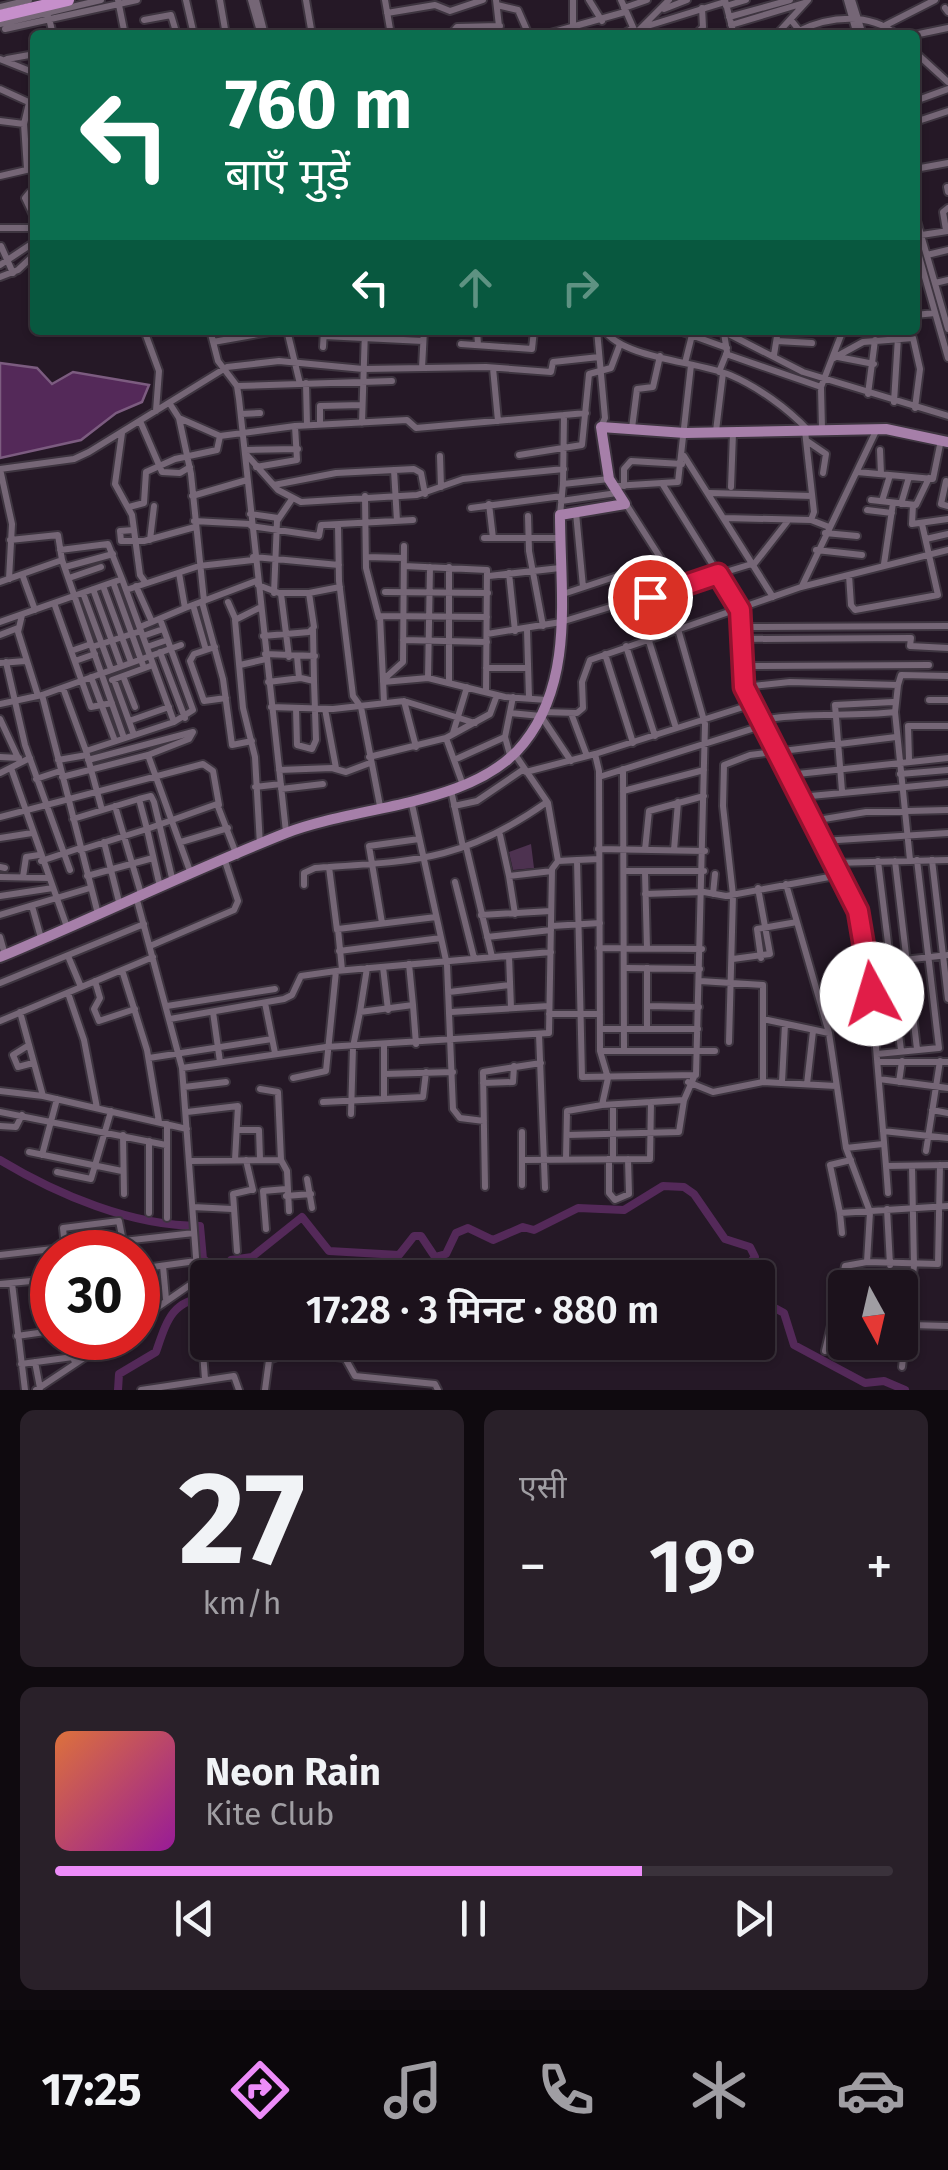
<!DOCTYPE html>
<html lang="hi">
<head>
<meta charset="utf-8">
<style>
	:root { --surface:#1c121c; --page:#292029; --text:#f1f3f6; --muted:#a09ea3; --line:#3a323b; --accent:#ed8cf9 }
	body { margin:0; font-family:"Fira Sans","Noto Sans Devanagari",sans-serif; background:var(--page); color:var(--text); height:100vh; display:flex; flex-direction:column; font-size:38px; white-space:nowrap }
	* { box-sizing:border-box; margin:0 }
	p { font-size:32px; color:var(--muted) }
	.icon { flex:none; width:55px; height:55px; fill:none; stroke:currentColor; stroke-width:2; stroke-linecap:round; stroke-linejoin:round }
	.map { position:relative; height:1390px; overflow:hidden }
	.side { display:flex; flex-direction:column; gap:20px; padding:20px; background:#0f0a0f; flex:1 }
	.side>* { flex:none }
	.hud { position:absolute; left:30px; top:30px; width:890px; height:305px; border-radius:10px; box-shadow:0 2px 8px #0004,0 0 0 2px var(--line); background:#0b6e4f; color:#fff; overflow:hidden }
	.needle { width:65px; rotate:172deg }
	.buttons { position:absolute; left:828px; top:1270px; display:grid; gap:20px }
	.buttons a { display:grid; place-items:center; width:90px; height:90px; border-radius:10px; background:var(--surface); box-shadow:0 2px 8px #0004,0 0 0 2px var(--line); font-size:50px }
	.speed { position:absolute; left:30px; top:1230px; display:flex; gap:20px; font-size:50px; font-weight:700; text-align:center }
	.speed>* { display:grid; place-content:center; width:130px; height:130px; border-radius:50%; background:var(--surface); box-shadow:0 2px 8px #0004,0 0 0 2px var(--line); line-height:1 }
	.speed .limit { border:15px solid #d22; background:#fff; color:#111 }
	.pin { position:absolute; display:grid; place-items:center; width:85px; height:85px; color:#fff; margin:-42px; border:5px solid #fff; border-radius:50%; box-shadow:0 2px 10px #0007 }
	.me { position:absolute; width:110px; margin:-55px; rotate:354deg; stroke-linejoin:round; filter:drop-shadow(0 0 8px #0008) }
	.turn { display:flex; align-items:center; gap:35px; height:210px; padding:0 30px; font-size:45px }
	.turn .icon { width:130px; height:130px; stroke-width:2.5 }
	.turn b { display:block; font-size:70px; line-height:85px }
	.lanes { display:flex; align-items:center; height:95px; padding:0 30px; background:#0003; justify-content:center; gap:50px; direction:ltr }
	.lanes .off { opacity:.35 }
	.big { font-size:75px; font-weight:600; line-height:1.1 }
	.side .card { flex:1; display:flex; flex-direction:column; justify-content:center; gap:15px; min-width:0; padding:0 35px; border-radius:15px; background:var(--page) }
	.side .dial { align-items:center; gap:0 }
	.dial b { font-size:130px; line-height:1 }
	.song { display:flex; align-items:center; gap:30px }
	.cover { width:120px; height:120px; border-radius:15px; background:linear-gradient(135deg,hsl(20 70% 55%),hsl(300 70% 35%)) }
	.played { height:10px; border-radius:5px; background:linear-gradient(90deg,var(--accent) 70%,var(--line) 70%) }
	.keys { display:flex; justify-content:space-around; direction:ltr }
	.heat { display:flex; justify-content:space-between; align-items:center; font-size:55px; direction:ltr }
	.side .tiles { flex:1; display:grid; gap:20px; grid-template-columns:1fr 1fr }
	.card:last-child { grid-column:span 2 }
	.trip { position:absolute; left:190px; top:1260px; width:585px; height:100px; border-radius:10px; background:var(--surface); box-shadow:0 2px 8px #0004,0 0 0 2px var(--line); font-weight:600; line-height:100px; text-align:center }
	.tabs { display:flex; height:160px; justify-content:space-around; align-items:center; background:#0b070b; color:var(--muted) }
	.tabs .icon { width:70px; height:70px }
	.tabs .active { color:var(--accent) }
	.tabs b { font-size:45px; color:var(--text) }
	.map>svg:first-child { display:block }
	.green { fill:#4d3250 }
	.water { fill:#542959; stroke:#7c5c80; stroke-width:2.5 }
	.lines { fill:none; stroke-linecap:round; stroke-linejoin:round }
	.river { stroke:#542959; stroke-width:8 }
	.minor-casing { stroke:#3e3540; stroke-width:10 }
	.major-casing { stroke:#3e3540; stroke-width:14 }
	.highway-casing { stroke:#3e3540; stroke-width:16 }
	.minor { stroke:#756676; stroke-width:6 }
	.major { stroke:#a67fa9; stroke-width:10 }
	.highway { stroke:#c68fcb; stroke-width:12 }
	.route-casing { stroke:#92132f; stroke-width:25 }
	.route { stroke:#e11d48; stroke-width:18 }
</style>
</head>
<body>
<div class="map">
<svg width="948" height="1390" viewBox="0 0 948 1390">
	<rect width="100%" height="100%" fill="#251826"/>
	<path class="green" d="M531,844L534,868L513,870L509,852Z"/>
	<path class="water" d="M0,363L37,368L52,384L73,372L149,385L142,402L116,413L81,440L0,458Z"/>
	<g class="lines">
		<path class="river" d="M0,1160C58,1195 132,1226 200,1226L203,1259L222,1272
			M219,1278L231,1260L252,1257L302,1217L329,1251L399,1255L414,1236H421L435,1257L446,1254L456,1233L468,1228L493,1240L523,1227L534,1230L578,1208L624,1210L663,1186L684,1187L694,1194L725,1239L750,1247L755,1257L736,1278
			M758,1299L784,1313L794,1345L865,1383L884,1381L905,1390
			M118,1390L119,1374L156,1352C167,1320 172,1300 208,1297"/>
		<g class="minor-casing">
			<path id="minor" d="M118,0L125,35
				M186,0L194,35
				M220,0L226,35
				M251,0L261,35
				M256,0L265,35
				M306,0L312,35
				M385,0L391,35
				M496,0L500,35
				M573,0V30
				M589,0L602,21
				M621,0L636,34
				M725,0L734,35
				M847,0L857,35
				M852,0L863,35
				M497,5L518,10L529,35
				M726,6L746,0
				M0,7L29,0
				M624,8L647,0
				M945,8L948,12
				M664,9L687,0
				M387,13L435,5L450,11L483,0
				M729,17L790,0
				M49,18L53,35
				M144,20L171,15L177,35
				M791,20L803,35
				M0,24L101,0
				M731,25L804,3
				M886,25L935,0
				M641,28L725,2
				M5,29L137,0
				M799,31C829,16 870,12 897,35
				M636,33L669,0
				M450,35L457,27L500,26
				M543,35L625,12
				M621,35L633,28
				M695,35L703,27L702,8
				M776,35L808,0
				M914,35L948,28
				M915,52L948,82
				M0,59L35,73
				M7,59L35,54
				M0,89L35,105
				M915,101L948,89
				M0,121L24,124L29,103
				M915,122L948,111
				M24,124L27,169
				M915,169L948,163
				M0,176L35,168
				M947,187L948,192
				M29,193L25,198L35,219
				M915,214L948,329
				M0,228H35
				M946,230L943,212L948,208
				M915,236L948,231
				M915,242L948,358
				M1,246L13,273
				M927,255L948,250
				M0,265L30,245
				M0,277L18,270L35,254
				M935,283L948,280
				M915,315L935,313
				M144,330L159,371L156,411
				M210,330L218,361L237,386L239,399L286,832
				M287,330L300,384
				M477,330L478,345
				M597,330L605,418L601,427
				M604,330C624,359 697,361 730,375C758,387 787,408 808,430
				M677,330L727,348
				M721,330L803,372L948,416
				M324,336L423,341
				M777,341L812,343
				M213,342L281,330
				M461,344L532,349L534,330
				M323,347L324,330
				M726,354L821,387L843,330
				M774,355L778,330
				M838,357L874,364
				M832,359L863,342L913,338L920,369L915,408
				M685,363L692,335L698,330
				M422,368L424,330
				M493,368L498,421
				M719,372L727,352L724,333
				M306,383L307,425
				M237,386L392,381
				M821,388L822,429
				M868,394L875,340
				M894,402L898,337
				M170,404L179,418L220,436L295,426L407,420L416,428L564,415L563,484
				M241,414L260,413
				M564,415L586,413
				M179,418L191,474L204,601
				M140,421L162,472L180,473L190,467
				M362,423L365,330
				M320,424V406L362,405
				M632,428L637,389L653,387L660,356
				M716,431L723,373
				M122,433L115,484L132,515L140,575L145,582
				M807,441L826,454L823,473
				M245,450L298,449
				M880,450L881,474
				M246,454L278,490L301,502L417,495L463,479L564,469
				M519,455L582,445L589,374L611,368L620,344
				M440,456L441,487
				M684,456L773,597
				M256,467L297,460L295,426
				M0,469L74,459L89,452L227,367L279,361L363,369L486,367L551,372L553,362L599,357
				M0,469L12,524L9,579
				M394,470L397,521
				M857,472L933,479L941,440
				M946,481L941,504L948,506
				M274,485L336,473L414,469L421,473L425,494
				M663,485L741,610L744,687L858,911L869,964L886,1166L948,1165
				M614,486L678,482L691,365
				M624,486V469L631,461L682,464
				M731,487L733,433
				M709,493L812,496
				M192,496L247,480
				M365,496L366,568L379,618
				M871,500L916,505L929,478
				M561,501L617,493
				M882,501L890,475
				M489,504L493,538
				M626,504L679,587
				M901,504L909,477
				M913,505L912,524L948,519
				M129,507L144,503L146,472L175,459L217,450L220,436
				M471,508L562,496
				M867,510L892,513
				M576,513L583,587
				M250,514L278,518
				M560,515L563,484L609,479
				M528,516L529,551L543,626
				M724,518L811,520L814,512L805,431
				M811,520L829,527
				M194,521L250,524
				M338,525L339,581L353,696L361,707L380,806
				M251,526L319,536L321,525L413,520
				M134,530L120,531L121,541H144L195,527
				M825,533L857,536
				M484,538H560
				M926,539L948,534
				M10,540L58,535L62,560
				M150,540L154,506
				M60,550L108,544L122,579
				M816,550L862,555
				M253,557L339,565
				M366,557L404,558
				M884,564L893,503
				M404,566L487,570L486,692
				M65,567L113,554
				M179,573L185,608L256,581
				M509,573L515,631
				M22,574L35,610
				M849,575L851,605L855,610L938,595L922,524
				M489,576L560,568
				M69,578L101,567
				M0,582L62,560L92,647L141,631
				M113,582L144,668
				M258,585L279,593H309L314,627L309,632L263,636
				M103,586L131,662
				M136,586L152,622
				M802,586L876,431
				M93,589L121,666
				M126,590L199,566L253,560
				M385,592L488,593
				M83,593L111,669
				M274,593L277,521L292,499
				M309,593L340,587
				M281,594L289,657
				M560,595L663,561
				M202,602L223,679L232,745L252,741
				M228,602L235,618
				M54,603L91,707L112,703
				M193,605L206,650
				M259,608L235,620L243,708L255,757L260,845
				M22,615L18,632L38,696
				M160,619L193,710L174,722
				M0,622L122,579L174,722L86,751L102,810
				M140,627L185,608
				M741,627L948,626
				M313,630L314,681
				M527,630L529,698
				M487,634L561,622L755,563L787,522
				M0,635L18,628
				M143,636L163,629
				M648,638L676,728
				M742,639L911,638L910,646L948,648
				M403,640L487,642
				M626,646L655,736
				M92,647L124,738
				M147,647L167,640
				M215,647L194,654L190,661L204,701L226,698
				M71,651L91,644
				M160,652L185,718
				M265,654L315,656
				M605,654L633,743
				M297,656L299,678
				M75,661L95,654
				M6,662L25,745L70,870
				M0,663L25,661
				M240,665L266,659
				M742,666L929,665
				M486,668H528
				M123,676L135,707
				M91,677L115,741
				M428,678L505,697L547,700
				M112,680L153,665
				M114,680L134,735
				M383,680L380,616L487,617
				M268,682L301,678L314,681L316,740L312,749L297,745L296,708
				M383,682L428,678L430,567
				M449,683V567
				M744,687L790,682L898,685L901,675L948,676
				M63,688L86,751
				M42,695L98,914
				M929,700H948
				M404,701L416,747
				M384,703L383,680L403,662L404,546
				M0,704L42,695L181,645
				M271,707L333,709L404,701L475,723
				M325,709L336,768
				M543,712L577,713L583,708L582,682L590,660L801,587L948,550
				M895,712L910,860
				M510,713L541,716L571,761
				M571,713L587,756
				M0,719L20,762
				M761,720C806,712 849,717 895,712L898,685
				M129,721L169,707
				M453,733L467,687
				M446,738L463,785
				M595,754L753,704
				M510,755L505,737L513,697
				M0,757L19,758
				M369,757L446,738L490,714L497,695
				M909,759L908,726H948
				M58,760L87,755
				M88,760L193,732L189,739L148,755
				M454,760L505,737
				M11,768L67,927
				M279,770L332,768L346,772L370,763
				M526,772L595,754L599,771L600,1051L608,1078L602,1105L684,1100L694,1077
				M0,773L30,758
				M900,774L948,770
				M788,775L948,758
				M62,777L148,755L191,874
				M599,777L764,725
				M36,779L60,771
				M255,787L281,784
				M281,789L323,784
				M451,790L463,847
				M623,791L704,770
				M842,791L835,705L893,702
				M800,797L948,783
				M139,799L151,796L154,802L173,882
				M411,800L447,965L453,1109L460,1118L484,1121
				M115,806L142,897
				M454,806L477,801L524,769
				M0,817L203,764L213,771L219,805
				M73,819L139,799L147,829L80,850
				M812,821L866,812L948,810
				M500,835L509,876L552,871
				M0,838L32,833
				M822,841L948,833
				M104,842L120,906
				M181,842L228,828
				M466,846L492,957
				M598,849L705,851
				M645,850L649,811L704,796
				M674,850L678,802
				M577,860L599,859
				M932,860L948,999
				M41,861L80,848
				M558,861L577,860L582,1077L696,1075L705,724L678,629
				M878,861L901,1050
				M895,861L917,1049
				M833,863L948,860
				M0,867L5,868
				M329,867L337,930
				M624,871H704
				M645,872L647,948
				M87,876L153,858
				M509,876L515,914
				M0,877L49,878
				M23,877L26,857L39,855
				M455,882L474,958
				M786,884L829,1033L846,1148L870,1212L867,1262L938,1264L940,1165
				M304,885V873L315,868C414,861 462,862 547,802
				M160,887L147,829L217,804L237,856
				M645,894L704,892L726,896L840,875
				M713,894L715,874
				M0,896L53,888
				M137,900L182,1068L205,1379
				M32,906L41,938
				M0,915L90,888
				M481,915L551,911
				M382,923L369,846L419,839
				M552,926L600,923
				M0,937L5,955
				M487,937L551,930
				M150,946L234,910L238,901L225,861
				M599,948L702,949
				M339,951L441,938
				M68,956L81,987
				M509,956L511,1008
				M761,958L757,929L797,922
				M733,959L770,954L758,888
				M869,964L948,955
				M383,967L388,1010
				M627,968L700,969
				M647,968V1028
				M122,970L147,1050L159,1122
				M342,970L338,929L436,917
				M95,981L100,998L94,1009L99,1021L135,1009
				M700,981L763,985V1082
				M0,983L144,924
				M449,992L510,985
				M68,993L84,1040L97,1108
				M265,1003L275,1053
				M413,1005L416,1044
				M167,1006L275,989
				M647,1006L699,1007
				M20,1012L43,1096
				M213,1012L220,1062
				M360,1012L367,968
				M451,1012L549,1006
				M549,1014H600
				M170,1019L284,999L292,995L301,976L336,971
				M763,1019L829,1033
				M0,1021L153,957
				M600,1029H698
				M539,1034L545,1188
				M729,1042L733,895L723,806L724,765L750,755L896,737
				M29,1045L13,1055L18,1067L33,1063
				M600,1051H624L623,769
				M624,1051H715
				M877,1054L939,1048L917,860
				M149,1058L272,1039
				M878,1062H948
				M182,1068L326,1047L549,1033L552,869L558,861L548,803L514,753
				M384,1074L453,1072
				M293,1078L326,1071L336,971L551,952
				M879,1079L948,1088
				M688,1082L713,1092L763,1082L836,1086
				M782,1082L785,1024
				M899,1082L902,1061
				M483,1083L513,1082L514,1066
				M807,1084L813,1031
				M184,1087L226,1082
				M260,1089L278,1092L281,1160
				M0,1091L43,1096L187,1129
				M384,1099V1046
				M323,1102L423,1097L426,1072
				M613,1105V1159
				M932,1110L948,1113
				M0,1112L166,1145
				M187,1112L238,1106L235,1160
				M351,1114L353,1047L360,1012L413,1005L409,964
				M0,1126L16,1127L22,1115
				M239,1130H259L260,1159
				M883,1131L948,1138
				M522,1132V1185
				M123,1135L124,1194
				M567,1135L679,1132L684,1100
				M149,1141V1213
				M846,1148L883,1144
				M926,1151L940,1061
				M29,1152L122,1171
				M42,1155L57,1099
				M566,1159L567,1111L602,1105
				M609,1159V1193L615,1200L629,1194L628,1159
				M246,1160L253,1190
				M523,1160L650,1159L651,1102
				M851,1160L830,1165L840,1213L948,1206
				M190,1161L281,1160L287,1171L289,1211
				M886,1166L888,1193
				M57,1172L91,1179L111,1111
				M307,1179L312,1208
				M485,1187L483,1072L541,1063
				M286,1196L311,1194
				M193,1207L232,1209
				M887,1209L890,1265
				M840,1213L842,1233
				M167,1218V1124
				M266,1229L263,1191L286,1189
				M65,1247L63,1228L119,1221L125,1252
				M237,1251L233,1194L250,1190
				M0,1255L194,1233
				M163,1266L166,1299
				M138,1269L196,1261
				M12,1283L25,1390
				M0,1284L52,1279
				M138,1321L197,1280
				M910,1325L948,1326
				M17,1336L52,1331
				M71,1338L74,1360
				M825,1351L845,1266L867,1262
				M35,1362L40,1388
				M21,1364L73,1357
				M902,1367L914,1266L912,1166
				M36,1390L114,1338
				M141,1390L234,1376L239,1390
				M265,1390L269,1360L290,1352L345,1358L355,1376L435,1384L438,1390"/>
		</g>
		<g class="major-casing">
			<path id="major" d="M0,957C96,917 190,871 286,833C358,805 475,806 524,743C575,679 560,592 560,515L625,504L609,479L601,427L685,433L886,429L948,442"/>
		</g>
		<g class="highway-casing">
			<path id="highway" d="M0,16L68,0"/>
		</g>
		<use href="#minor" class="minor"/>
		<use href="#major" class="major"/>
		<use href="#highway" class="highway"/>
	</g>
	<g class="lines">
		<g class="route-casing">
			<path id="route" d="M650,597L718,574L740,610L744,687L858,911L872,994"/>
		</g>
		<use href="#route" class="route"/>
	</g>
</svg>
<div class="buttons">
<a><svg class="needle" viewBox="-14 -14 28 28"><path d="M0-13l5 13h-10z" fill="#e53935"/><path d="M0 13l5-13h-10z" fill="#a09ea3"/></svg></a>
</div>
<div class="speed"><div class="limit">30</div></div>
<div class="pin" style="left:650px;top:597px;background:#d93025"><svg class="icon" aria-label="arrive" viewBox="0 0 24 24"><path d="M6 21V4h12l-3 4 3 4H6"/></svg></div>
<svg class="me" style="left:872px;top:994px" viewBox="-20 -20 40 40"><circle r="19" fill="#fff"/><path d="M0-13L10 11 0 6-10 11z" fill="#e11d48"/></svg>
<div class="trip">17:28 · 3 मिनट · 880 m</div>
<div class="hud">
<div class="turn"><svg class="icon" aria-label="left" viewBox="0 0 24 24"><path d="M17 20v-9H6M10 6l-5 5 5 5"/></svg><div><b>760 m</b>बाएँ मुड़ें</div></div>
<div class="lanes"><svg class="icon" aria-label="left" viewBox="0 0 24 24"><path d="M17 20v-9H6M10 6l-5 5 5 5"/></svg><svg class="icon off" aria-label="ahead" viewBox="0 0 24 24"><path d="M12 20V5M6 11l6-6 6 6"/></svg><svg class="icon off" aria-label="right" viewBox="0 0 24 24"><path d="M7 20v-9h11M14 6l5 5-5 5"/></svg></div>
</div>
</div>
<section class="side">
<div class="tiles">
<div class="card dial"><b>27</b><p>km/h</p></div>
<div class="card"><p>एसी</p>
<div class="heat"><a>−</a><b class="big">19°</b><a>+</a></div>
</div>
<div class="card">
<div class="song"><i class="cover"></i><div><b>Neon Rain</b><p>Kite Club</p></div></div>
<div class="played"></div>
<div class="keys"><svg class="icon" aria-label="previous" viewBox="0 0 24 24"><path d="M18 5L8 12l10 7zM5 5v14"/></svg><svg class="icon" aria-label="pause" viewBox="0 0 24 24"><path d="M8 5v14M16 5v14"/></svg><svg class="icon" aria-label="next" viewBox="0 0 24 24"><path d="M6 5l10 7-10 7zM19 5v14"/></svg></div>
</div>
</div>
</section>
<nav class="tabs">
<b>17:25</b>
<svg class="icon active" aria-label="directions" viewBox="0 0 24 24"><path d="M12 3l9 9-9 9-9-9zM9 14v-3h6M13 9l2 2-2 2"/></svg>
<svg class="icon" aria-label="music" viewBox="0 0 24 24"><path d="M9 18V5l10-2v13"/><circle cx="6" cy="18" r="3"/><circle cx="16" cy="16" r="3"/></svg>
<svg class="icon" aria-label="phone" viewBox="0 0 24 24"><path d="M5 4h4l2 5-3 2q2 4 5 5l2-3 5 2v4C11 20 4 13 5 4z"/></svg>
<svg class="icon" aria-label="climate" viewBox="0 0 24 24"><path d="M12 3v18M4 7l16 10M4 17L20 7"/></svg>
<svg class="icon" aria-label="car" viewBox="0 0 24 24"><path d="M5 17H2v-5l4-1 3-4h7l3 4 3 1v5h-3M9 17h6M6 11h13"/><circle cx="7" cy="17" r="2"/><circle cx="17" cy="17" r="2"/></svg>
</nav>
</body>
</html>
